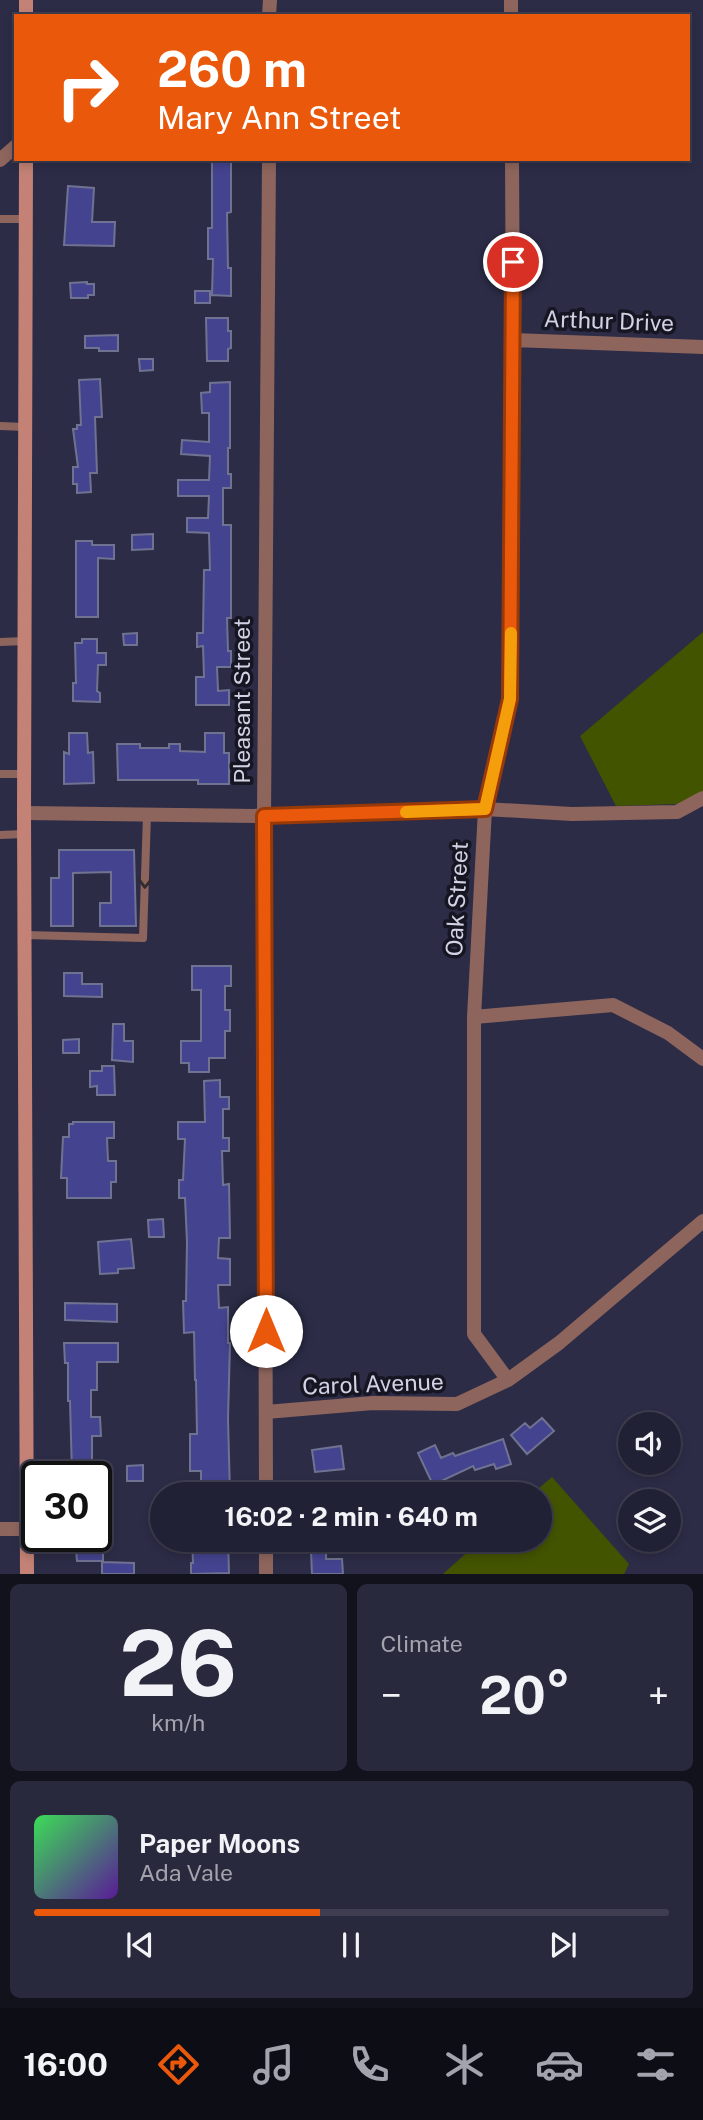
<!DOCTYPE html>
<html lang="en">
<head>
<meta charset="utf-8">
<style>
	:root { --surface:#212135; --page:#29293d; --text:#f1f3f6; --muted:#a2a3ad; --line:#3e3e50; --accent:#ea580c }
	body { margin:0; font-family:"Public Sans",sans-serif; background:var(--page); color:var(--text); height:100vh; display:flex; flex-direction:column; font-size:26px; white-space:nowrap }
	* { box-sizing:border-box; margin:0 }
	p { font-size:23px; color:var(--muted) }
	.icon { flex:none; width:38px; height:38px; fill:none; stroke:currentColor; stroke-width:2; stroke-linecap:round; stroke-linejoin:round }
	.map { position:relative; height:1574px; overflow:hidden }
	.panel { display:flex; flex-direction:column; gap:10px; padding:10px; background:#12121d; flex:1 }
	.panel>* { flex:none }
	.banner { position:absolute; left:14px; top:14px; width:676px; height:147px; border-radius:0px; box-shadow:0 4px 10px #0003,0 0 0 2px var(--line); background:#ea580c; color:#fff; overflow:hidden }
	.fabs { position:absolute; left:618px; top:1412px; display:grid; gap:14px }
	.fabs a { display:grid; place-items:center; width:63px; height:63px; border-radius:50%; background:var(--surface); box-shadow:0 4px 10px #0003,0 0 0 2px var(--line); font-size:35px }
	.speed { position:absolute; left:21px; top:1461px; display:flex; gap:14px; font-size:35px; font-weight:700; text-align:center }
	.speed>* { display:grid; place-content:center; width:91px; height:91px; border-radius:50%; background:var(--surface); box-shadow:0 4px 10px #0003,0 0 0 2px var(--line); line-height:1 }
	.speed .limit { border:4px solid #111; border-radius:10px; background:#fff; color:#111 }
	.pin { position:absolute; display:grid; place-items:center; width:60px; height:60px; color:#fff; margin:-30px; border:4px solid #fff; border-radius:50%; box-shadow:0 2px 7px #0007 }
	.me { position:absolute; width:77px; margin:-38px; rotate:0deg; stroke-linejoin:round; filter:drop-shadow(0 0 5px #0008) }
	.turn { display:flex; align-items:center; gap:24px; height:147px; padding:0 28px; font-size:32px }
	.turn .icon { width:91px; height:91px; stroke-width:2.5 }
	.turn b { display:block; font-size:49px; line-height:60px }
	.big { font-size:52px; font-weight:700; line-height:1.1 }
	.panel .card { flex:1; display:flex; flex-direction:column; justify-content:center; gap:10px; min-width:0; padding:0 24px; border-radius:10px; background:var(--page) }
	.panel .dial { align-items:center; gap:0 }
	.dial b { font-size:91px; line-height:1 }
	.song { display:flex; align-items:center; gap:21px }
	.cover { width:84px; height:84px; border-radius:10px; background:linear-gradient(135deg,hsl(130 70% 55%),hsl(270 70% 35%)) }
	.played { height:7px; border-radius:4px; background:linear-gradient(90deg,var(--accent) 45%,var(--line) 45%) }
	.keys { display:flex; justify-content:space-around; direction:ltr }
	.heat { display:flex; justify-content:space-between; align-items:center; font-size:38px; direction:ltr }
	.panel .tiles { flex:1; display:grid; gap:10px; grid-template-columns:1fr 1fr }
	.card:last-child { grid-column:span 2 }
	.trip { position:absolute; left:150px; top:1482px; width:402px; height:70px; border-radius:35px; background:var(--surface); box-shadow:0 4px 10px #0003,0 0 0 2px var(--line); font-weight:700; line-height:70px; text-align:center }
	.menu { display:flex; height:112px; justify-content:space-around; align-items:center; background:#0d0d15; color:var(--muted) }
	.menu .icon { width:49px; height:49px }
	.menu .selected { color:var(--accent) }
	.menu b { font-size:32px; color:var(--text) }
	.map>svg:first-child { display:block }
	.green { fill:#425400 }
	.building { fill:#44438f; stroke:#6f7291; stroke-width:2 }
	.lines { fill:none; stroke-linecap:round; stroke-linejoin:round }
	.service { stroke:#8e655d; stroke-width:8 }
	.minor { stroke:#8e655d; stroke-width:14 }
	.secondary { stroke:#c38275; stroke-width:14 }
	.oneway { stroke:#342a31 }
	.route-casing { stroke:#983908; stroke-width:18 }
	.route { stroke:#ea580c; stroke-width:12 }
	.slow { stroke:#f59e0b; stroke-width:12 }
	.labels { text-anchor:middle; stroke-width:7; stroke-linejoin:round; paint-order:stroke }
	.street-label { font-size:23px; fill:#d1d2e4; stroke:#161622 }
</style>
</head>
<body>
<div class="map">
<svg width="703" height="1574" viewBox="0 0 703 1574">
	<rect width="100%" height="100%" fill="#2c2c47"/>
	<path class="green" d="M703,632V791L677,804L616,806L580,736Z
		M552,1477L629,1564L624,1574H443L481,1540H541V1494H532Z"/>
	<path class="building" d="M212,159H231V212L227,213L228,268H231V296L212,295L213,259H208V228H212Z
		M68,186L94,188L92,222H115L114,246L64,245Z
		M87,282V284H94V295H88V298H71L70,283Z
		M195,291H210V303H195Z
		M206,318H228V331H231V348L228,349V361H207Z
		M118,335V351H99V348H85V336Z
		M139,359H153V370L140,371Z
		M100,379L102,417H95L97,473H90L91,492L77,493V484H73V467H78L73,429H77V425H81L79,380Z
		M230,382V448H228V474H231V488H223V525H231V618H227L228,651H231V667H217L218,691L229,690V705H196V677H204L203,646L197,647V633H203L204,570H210L209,533L187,532V518H208L209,496H178V480H209L210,456L181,454L182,440L209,442V413H202L201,393L210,392V383Z
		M153,534V549L132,550V535Z
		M76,541H92V545H114V559L98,558V617H76Z
		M137,633V645H124L123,634Z
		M82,639H97V653H106V665H98L97,691L100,693V702L73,701V683H76L75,643H82Z
		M69,733H87L88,753L93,752L94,783L64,784V752L69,754Z
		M205,733H224V753H229V784H198V780H118L117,744H140V748H169V744H180V751L205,752Z
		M59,850H134L136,926H100V903H111V872L73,873V926H51V878H59Z
		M192,966H231V986H225V1010H230V1031H225V1058H209V1072H189V1063H181V1041H201V990H192Z
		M64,973H82V984H102V997L64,996Z
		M113,1024H124V1041H133V1062L112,1060Z
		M79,1039V1053H63V1040Z
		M102,1066H114L115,1095H97V1086L90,1087V1071H102Z
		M220,1080V1097H229V1109H223V1138H229V1151H222L223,1185L229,1184L230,1238H219L218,1258L230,1259V1285H218L219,1308L228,1307V1343H230L228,1419L230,1494H201V1471H190V1434H197L196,1380H195L194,1332L184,1333L183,1301H186L187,1242L185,1198H179V1180H183L185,1139H178V1122H205L204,1081Z
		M73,1122H114V1138H107L108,1161H116V1182H111V1198H67V1178H61L63,1137H69V1124H73Z
		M163,1219L164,1237H149L148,1220Z
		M131,1239L134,1268L118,1269V1273L100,1274L98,1242Z
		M65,1303L117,1304V1322L65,1320Z
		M64,1343H118V1362H97V1390H91V1417H100L101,1436H92V1473H72L70,1401H68V1363H65Z
		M542,1418L554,1431L527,1454L511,1435L525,1423L530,1428Z
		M503,1439L511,1464L496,1469L494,1464L475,1470L473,1466L433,1485L418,1453L435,1445L441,1458L453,1453L455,1456Z
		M341,1446L344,1469L315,1472L312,1450Z
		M143,1465V1481H127V1466Z
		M75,1536H98V1543H103V1561H77Z
		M192,1540H228L229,1573L191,1574V1563H193Z
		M308,1540H326V1559H342L343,1574H312L311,1551H308Z
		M102,1562L134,1563V1574H102Z"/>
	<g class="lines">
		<path class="service" d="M0,219H26
			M0,426L25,427
			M0,642L25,641
			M0,774H24
			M0,835L24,834
			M25,935L143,938L147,814"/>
		<path class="minor" d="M511,0V16
			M269,16L270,0
			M0,160L16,146
			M513,340L703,347
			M24,813L264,816L485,809L572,814L677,812L703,798
			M474,1017L613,1005L668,1033L703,1059
			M508,1380L474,1334V1017L485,809L510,699L513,340L512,159
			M266,1412L373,1403L457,1404L508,1380L559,1343L703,1221
			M266,1494L264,816L269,159
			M0,1529H26
			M266,1574V1540"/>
		<path class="secondary" d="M26,16V0
			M26,159L24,813L27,1574"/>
	</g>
	<defs><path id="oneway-chevron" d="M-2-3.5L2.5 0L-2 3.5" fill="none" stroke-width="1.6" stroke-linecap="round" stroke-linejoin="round" transform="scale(1.75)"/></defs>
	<use class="oneway" href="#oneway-chevron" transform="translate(145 883) rotate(92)"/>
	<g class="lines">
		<g class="route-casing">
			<path id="route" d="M266,1331L264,816L485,809L510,699L513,262"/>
		</g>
		<use href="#route" class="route"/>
		<path class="slow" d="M406,812L485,809L510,699L511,633"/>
	</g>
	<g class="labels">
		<g class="street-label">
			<text transform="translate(609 321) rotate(2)" y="8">Arthur Drive</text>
			<text transform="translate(242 701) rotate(-90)" y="8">Pleasant Street</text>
			<text transform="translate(457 899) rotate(-87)" y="8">Oak Street</text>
			<text transform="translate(373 1384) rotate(-2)" y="8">Carol Avenue</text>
		</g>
	</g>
</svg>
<div class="fabs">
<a><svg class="icon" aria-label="sound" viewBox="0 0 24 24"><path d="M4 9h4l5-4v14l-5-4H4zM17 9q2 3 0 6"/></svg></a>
<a><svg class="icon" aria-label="layers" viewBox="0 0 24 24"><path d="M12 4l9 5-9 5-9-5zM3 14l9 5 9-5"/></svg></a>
</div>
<div class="speed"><div class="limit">30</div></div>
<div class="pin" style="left:513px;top:262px;background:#d93025"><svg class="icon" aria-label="arrive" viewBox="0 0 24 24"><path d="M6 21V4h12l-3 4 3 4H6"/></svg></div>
<svg class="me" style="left:266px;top:1331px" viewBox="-20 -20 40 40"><circle r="19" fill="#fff"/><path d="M0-13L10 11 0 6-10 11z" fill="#ea580c"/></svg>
<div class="trip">16:02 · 2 min · 640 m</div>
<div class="banner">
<div class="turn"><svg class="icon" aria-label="right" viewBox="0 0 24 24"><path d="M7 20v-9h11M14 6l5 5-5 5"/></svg><div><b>260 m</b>Mary Ann Street</div></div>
</div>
</div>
<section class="panel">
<div class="tiles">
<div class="card dial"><b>26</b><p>km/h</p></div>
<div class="card"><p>Climate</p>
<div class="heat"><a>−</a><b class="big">20°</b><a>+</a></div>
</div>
<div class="card">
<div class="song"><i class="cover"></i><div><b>Paper Moons</b><p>Ada Vale</p></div></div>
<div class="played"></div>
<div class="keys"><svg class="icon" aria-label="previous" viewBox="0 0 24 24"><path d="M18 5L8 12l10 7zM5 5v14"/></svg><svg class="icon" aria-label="pause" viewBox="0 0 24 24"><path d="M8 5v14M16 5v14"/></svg><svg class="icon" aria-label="next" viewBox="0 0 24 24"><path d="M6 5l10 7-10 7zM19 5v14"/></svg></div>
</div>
</div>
</section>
<nav class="menu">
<b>16:00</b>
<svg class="icon selected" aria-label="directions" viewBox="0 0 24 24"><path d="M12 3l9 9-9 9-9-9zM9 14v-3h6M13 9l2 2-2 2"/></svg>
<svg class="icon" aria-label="music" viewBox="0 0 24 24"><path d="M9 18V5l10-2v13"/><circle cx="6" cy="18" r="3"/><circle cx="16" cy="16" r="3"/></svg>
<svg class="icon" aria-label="phone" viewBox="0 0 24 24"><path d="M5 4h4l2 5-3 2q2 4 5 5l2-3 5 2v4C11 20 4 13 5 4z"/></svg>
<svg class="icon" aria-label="climate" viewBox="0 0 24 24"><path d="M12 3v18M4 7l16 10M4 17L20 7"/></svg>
<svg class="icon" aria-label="car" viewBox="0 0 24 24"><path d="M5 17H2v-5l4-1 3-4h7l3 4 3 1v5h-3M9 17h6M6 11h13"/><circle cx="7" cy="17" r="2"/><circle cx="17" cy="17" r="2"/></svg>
<svg class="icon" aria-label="filters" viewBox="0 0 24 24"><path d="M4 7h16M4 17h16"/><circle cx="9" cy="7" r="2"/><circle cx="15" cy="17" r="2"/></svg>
</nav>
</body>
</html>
